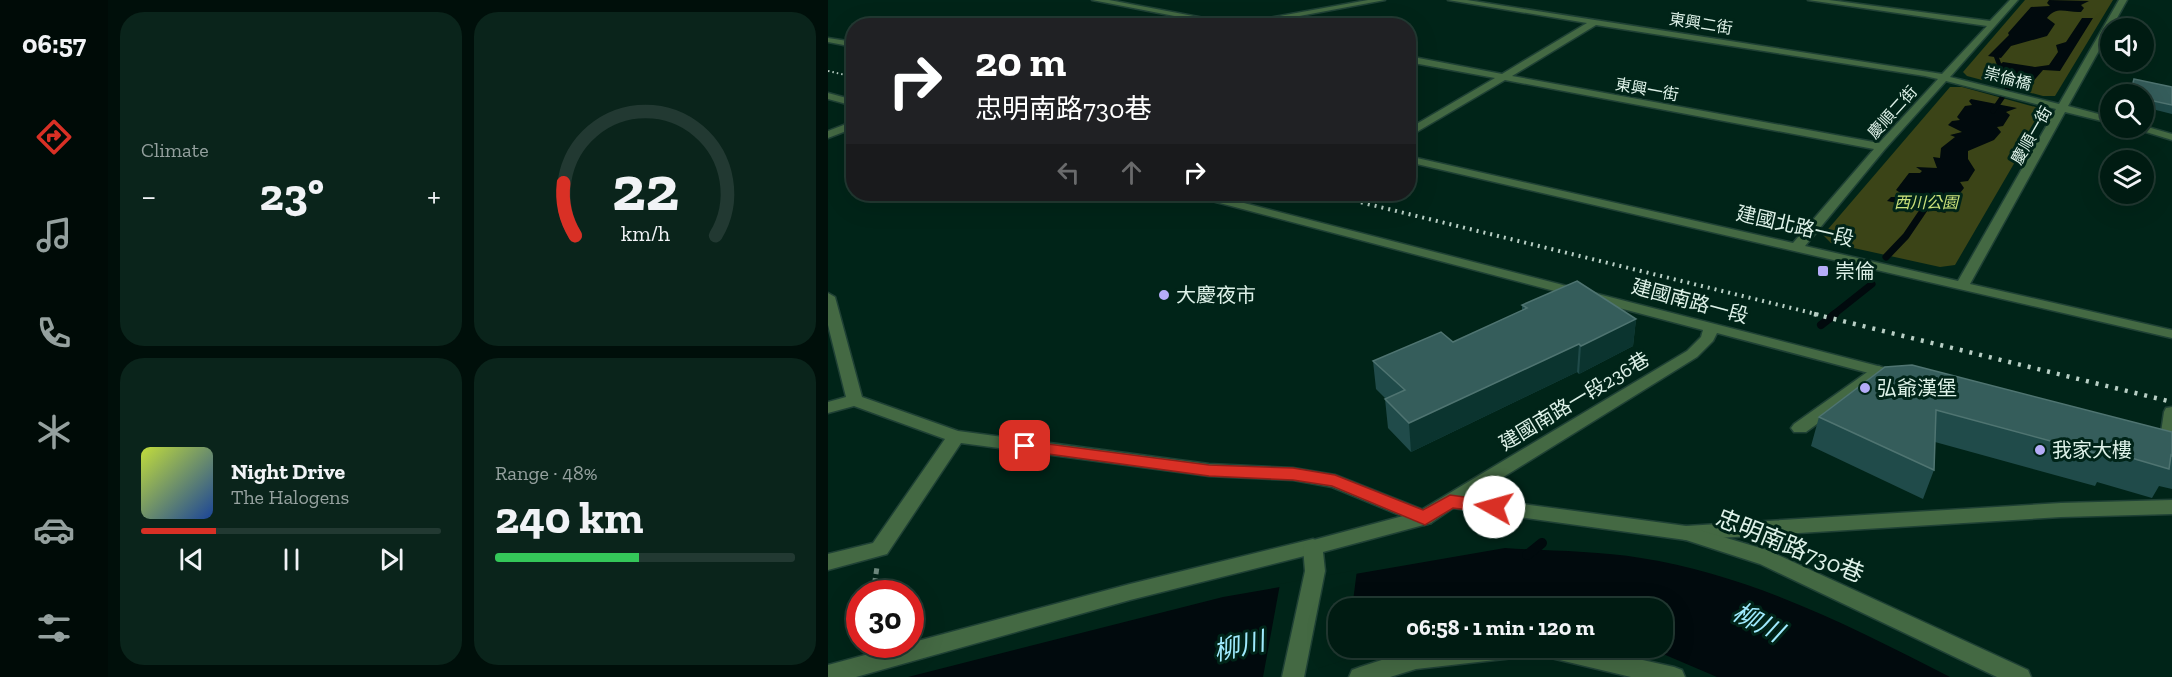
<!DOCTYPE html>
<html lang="en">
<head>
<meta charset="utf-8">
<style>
	:root { --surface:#001b12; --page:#0a241b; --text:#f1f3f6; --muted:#95a19f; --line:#223932; --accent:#d93025 }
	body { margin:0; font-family:"Zilla Slab","Noto Sans TC",serif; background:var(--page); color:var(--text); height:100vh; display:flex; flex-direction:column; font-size:22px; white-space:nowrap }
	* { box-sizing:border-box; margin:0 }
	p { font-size:20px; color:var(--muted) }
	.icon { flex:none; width:33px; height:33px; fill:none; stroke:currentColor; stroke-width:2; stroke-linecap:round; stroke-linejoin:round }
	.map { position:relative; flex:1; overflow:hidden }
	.side { display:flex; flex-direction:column; gap:12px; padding:12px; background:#000f0a; width:720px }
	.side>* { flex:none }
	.banner { position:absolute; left:18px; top:18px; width:570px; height:183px; border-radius:24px; box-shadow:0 6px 24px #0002,0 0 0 2px var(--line); background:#202124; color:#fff; overflow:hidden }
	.fabs { position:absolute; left:1272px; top:18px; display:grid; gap:12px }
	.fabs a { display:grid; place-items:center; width:54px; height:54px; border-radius:50%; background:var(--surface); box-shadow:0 6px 24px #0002,0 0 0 2px var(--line); font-size:30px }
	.speed { position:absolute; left:18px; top:580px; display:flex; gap:12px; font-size:30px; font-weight:700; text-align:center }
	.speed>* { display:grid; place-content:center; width:78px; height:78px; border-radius:50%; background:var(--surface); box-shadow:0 6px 24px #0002,0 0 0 2px var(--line); line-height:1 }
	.speed .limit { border:9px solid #d22; background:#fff; color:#111 }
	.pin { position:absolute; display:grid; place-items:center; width:51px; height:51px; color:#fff; margin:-26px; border-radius:12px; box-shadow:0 3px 9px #0006 }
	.me { position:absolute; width:66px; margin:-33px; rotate:277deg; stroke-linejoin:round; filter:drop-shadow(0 0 4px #0008) }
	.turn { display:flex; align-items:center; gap:21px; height:126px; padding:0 30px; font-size:27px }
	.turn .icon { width:78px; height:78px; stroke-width:2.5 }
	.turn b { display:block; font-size:42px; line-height:51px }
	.lanes { display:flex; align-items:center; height:57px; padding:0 30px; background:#0003; justify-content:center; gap:30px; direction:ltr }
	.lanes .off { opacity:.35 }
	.big { font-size:45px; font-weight:700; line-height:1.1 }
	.side .tile { flex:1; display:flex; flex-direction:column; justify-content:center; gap:9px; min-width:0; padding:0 21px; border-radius:24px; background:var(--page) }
	.side .dial { align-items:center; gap:0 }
	.dial svg { height:156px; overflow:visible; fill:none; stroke:var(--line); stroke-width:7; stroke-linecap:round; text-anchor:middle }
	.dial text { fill:var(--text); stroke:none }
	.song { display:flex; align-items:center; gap:18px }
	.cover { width:72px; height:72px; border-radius:9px; background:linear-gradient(135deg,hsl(70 70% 55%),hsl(220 70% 35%)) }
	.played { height:6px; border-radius:3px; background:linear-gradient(90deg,var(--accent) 25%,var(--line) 25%) }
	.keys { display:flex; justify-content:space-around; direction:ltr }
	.heat { display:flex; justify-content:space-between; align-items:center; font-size:33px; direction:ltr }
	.charge { height:9px; border-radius:4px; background:linear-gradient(90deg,#34c759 48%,var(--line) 0) }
	.side .tiles { flex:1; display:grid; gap:12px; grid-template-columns:repeat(2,1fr) }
	.trip { position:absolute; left:500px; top:598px; width:345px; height:60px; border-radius:24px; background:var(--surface); box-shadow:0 6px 24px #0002,0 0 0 2px var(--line); font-weight:700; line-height:60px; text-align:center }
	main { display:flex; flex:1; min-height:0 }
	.tab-bar { display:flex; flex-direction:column; width:108px; justify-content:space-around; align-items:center; background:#000b07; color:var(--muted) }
	.tab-bar .icon { width:42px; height:42px }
	.tab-bar .on { color:var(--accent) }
	.tab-bar b { font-size:27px; color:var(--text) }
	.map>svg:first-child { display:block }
	.green { fill:#3b4417 }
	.water { fill:#010a0d }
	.pier { fill:#002418 }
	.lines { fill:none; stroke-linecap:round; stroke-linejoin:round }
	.stream-far4 { stroke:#010a0d; stroke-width:4.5 }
	.stream-far3 { stroke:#010a0d; stroke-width:5 }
	.stream-far2 { stroke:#010a0d; stroke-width:7 }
	.stream-far1 { stroke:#010a0d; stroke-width:8 }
	.stream { stroke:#010a0d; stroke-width:10 }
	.service-casing { stroke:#1f4135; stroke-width:3 }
	.minor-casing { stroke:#1f4135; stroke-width:3 }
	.tertiary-casing { stroke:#1f4135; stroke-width:3 }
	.path { stroke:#6c887d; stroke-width:5; stroke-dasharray:6 4; stroke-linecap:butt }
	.service { fill:#446943; fill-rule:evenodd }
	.minor { fill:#446943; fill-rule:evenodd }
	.tertiary { fill:#446943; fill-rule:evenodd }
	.rail-far2 { stroke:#b8cfc5; stroke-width:2; stroke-dasharray:1.5 3; stroke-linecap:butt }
	.rail-far1 { stroke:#b8cfc5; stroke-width:4; stroke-dasharray:2 5; stroke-linecap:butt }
	.rail { stroke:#b8cfc5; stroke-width:4.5; stroke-dasharray:3 7; stroke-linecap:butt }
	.wall { fill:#204b4a }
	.shaded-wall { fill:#0b342f }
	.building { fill:#355d5b; stroke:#4f7471; stroke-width:1.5 }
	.route { fill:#d93025; stroke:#8d1f18; stroke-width:1.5 }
	.poi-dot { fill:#b5acf8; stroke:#002418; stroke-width:2 }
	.labels { text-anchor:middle; stroke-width:6; stroke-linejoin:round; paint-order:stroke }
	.far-street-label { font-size:16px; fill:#ddf1e8; stroke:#002418 }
	.far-park-label { font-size:16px; font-style:italic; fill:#cbe27b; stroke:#002418 }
	.street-label { font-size:20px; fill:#ddf1e8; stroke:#002418 }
	.poi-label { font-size:20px; fill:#ddf1e8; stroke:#002418; text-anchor:start }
	.near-street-label { font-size:24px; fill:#ddf1e8; stroke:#002418 }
	.near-water-label { font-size:26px; font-style:italic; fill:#9feafe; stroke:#002418 }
</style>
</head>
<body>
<main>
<nav class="tab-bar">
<b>06:57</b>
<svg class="icon on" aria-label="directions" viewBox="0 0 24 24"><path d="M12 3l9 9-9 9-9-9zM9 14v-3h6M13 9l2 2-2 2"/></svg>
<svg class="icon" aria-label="music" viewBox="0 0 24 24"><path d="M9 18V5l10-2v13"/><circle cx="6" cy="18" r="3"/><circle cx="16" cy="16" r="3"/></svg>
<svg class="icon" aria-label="phone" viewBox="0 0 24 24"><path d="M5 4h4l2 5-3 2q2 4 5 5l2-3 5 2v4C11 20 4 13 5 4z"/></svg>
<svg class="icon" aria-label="climate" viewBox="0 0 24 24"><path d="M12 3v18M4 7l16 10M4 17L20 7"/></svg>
<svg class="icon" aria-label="car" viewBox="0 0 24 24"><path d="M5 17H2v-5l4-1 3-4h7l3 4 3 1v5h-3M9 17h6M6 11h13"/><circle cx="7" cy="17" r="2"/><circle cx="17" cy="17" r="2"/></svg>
<svg class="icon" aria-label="filters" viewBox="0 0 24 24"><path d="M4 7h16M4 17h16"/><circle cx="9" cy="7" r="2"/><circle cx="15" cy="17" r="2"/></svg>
</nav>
<section class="side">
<div class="tiles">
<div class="tile"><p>Climate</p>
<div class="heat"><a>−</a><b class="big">23°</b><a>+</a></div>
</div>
<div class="tile dial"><svg viewBox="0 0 100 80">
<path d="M14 69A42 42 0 1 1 86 69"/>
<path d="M14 69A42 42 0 0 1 8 42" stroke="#d93025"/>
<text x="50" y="56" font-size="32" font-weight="700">22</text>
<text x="50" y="72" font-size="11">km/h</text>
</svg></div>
<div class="tile">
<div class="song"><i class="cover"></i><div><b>Night Drive</b><p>The Halogens</p></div></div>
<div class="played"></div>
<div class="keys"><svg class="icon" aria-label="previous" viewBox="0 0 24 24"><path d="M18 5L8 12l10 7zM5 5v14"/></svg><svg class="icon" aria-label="pause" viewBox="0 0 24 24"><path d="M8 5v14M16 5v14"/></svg><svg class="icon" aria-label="next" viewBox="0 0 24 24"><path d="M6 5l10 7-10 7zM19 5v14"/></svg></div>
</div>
<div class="tile"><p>Range · 48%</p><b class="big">240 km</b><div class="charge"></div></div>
</div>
</section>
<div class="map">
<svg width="1344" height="677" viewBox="0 0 1344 677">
	<rect width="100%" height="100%" fill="#002418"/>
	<path class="green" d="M1197,0H1285L1227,96H1215L1139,76L1135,72Z
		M1122,87H1134L1211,108L1216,112L1127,265L1112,267L1003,243L995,235Z"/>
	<path class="water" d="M1221,0L1261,1L1253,5L1256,8L1253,12C1239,13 1229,5 1219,18L1227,24L1219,36L1183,46L1173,58L1160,56L1181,35L1180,33L1203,7L1222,6L1219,3Z
		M1254,18H1265L1232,71L1215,70L1203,84L1159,75L1175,62L1207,67L1221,65L1230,52L1228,45L1238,42Z
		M1143,99L1189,108L1178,112L1182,115L1175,126L1169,127L1173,132L1166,140L1140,151V159L1147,170L1140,181L1132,182L1136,188L1123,205L1112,206L1118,213L1059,201L1063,197H1073L1074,194L1068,190L1081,173H1092L1094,171L1088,167L1109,168L1105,157L1112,158L1113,148L1127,137L1122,135L1134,132L1120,125L1124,121L1132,120L1129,117L1137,106L1144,105L1141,101Z
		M677,548C722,551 769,551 813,558C923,575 1024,627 1122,677H889L821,648H834V609H510V648H555L452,677H80L395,597Z"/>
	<path class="pier" d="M529,570L524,609H510V648H519L517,660L462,677H435L452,584Z"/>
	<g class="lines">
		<path class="stream-far4" d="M1173,51L1168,56L1178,83"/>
		<path class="stream-far3" d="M1165,111L1180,89L1177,82"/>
		<path class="stream-far2" d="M1058,257L1078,236L1101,202
			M1005,315L1044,284"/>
		<path class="stream-far1" d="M993,325L1007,314"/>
		<path class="stream" d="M699,555L714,543"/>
		<g class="service-casing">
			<path id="service" d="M0,293L7,297L34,397L130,431L381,464L465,468L507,475L603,513L606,518L603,523L596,525L504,487L465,480L381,476L133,443L59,554L0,570V554L45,543L117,439L26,406L0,413V402L18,397L0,325Z
				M1051,366L1059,371L1057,374L978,432H966L963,428L966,424L1045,368Z
				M1344,500V514L1233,517L858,540L851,538L848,533L851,528L858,526L1233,503Z
				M485,539L492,542L495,547L492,552L302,600L28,677H0V665L74,645H82V643L302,584Z
				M601,648H705L702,655L694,657L588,669L562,677H521L524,670L532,667L588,649Z
				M708,648H761L846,667L854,670L857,677H803L719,657L711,655Z"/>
		</g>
		<g class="minor-casing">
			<path id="minor" d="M264,0H281L418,26H398Z
				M620,0H639L1114,74L1159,26L980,0H1001L1162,21L1182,0H1190L1122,77L1231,104L1291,0H1299L1240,106L1282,117V123L1237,112L1142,284L1344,330V338L580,162V156L965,243L1046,149L677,80L580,137V129L667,78L580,62V56L674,74L759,23ZM768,25L1097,76L1110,79L1051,143L684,76ZM1118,81L1228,109L1130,281L977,246L1057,149Z
				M0,38L26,42V47L0,42Z
				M0,93L26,100V106L0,99Z
				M1316,126L1344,134V140L1305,128Z
				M363,194H381L1077,373L1079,376L1071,381L889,333L885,341L869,357L643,497L858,526L939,550L1200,670L1203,677H1169L932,564L858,540L625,508L603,523L495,552L497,571L476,677H454L477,571L475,547L478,542L590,512L859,351L873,337L875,330L365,196Z
				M1344,407V451L1334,450L1331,446L1336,412L1338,408Z"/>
		</g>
		<g class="tertiary-casing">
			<path id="tertiary" d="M540,0H557L418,26H397Z
				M26,121V128L0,138V131Z"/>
		</g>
		<path class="path" d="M45,594L49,567"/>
		<use href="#service" class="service"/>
		<use href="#minor" class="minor"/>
		<use href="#tertiary" class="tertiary"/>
		<path class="rail-far2" d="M0,71L26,77"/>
		<path class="rail-far1" d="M499,194L992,315"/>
		<path class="rail" d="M986,314L1344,402"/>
	</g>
	<path class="wall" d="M1306,79L1344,87V114L1316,107V94H1301Z
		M694,305L808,319L805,346L751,374L749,372L583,452L560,428L557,399H558L548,389L545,361L625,342L694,311Z
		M1057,367L1344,432V489L1331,486L1324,498L1269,482L1267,486L1107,442L1106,470L1095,499L983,446L991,417Z"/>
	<path class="shaded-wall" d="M808,319L805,346L751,374L753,346Z
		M751,344L749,372L583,452L581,423Z"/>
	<path class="building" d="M1306,79L1344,87V105L1316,99V94H1302Z
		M749,281L808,319L753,346L751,344L581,423L557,399L577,390L545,361L613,332L625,342L699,308L694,305Z
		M1084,365L1344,432V456L1343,455L1341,469L1283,452L1282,457L1108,410L1106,470L991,417L1057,367Z"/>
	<path class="route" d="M197,441L381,465L465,468L507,475L595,510L622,495L666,501L675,507L666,513L625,508L597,525L504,486L465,480L381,476L191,450L189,446L191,442Z"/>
	<g class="poi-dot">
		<rect x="989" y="265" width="12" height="12" rx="3"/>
		<circle cx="336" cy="295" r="6"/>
		<circle cx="1037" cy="388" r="6"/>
		<circle cx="1212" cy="450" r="6"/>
	</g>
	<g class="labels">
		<g class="far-street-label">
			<text transform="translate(873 23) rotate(9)" y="6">東興二街</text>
			<text transform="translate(1180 78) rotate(15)" y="6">崇倫橋</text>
			<text transform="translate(819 89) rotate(10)" y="6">東興一街</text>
			<text transform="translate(1064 112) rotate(-48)" y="6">慶順二街</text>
			<text transform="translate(1203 135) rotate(-60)" y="6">慶順一街</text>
		</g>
		<g class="far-park-label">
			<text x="1098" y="208">西川公園</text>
		</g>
		<g class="street-label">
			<text transform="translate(967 226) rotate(13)" y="7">建國北路一段</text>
			<text transform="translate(862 301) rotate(15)" y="7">建國南路一段</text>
			<text transform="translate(746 401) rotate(-31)" y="7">建國南路一段236巷</text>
		</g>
		<g class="poi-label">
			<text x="1007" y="278">崇倫</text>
			<text x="348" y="302">大慶夜市</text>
			<text x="1049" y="395">弘爺漢堡</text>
			<text x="1224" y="457">我家大樓</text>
		</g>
		<g class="near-street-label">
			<text transform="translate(962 546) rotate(22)" y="8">忠明南路730巷</text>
		</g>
		<g class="near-water-label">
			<text transform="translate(930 622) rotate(28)" y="9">柳川</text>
			<text transform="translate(411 646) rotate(-13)" y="9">柳川</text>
		</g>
	</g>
</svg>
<div class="fabs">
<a><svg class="icon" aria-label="sound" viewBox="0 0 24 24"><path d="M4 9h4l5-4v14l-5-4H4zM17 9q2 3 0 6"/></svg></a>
<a><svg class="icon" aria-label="search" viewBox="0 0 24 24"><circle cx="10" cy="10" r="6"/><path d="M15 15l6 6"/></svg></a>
<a><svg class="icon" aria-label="layers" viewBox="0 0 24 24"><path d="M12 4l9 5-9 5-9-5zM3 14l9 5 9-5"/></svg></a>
</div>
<div class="speed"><div class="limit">30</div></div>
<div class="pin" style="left:197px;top:446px;background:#d93025"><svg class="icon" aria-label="arrive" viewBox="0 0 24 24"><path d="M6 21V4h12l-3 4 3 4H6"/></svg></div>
<svg class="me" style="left:666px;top:507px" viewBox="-20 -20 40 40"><circle r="19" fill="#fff"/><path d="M0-13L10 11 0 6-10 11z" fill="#d93025"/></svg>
<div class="trip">06:58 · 1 min · 120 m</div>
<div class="banner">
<div class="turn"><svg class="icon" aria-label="right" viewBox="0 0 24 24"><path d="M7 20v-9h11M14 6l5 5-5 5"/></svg><div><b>20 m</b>忠明南路730巷</div></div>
<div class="lanes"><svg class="icon off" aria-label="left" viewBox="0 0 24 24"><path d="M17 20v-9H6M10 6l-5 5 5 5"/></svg><svg class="icon off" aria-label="ahead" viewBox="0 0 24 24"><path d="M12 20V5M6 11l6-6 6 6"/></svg><svg class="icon" aria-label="right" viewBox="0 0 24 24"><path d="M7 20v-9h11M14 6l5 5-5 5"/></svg></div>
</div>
</div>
</main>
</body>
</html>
